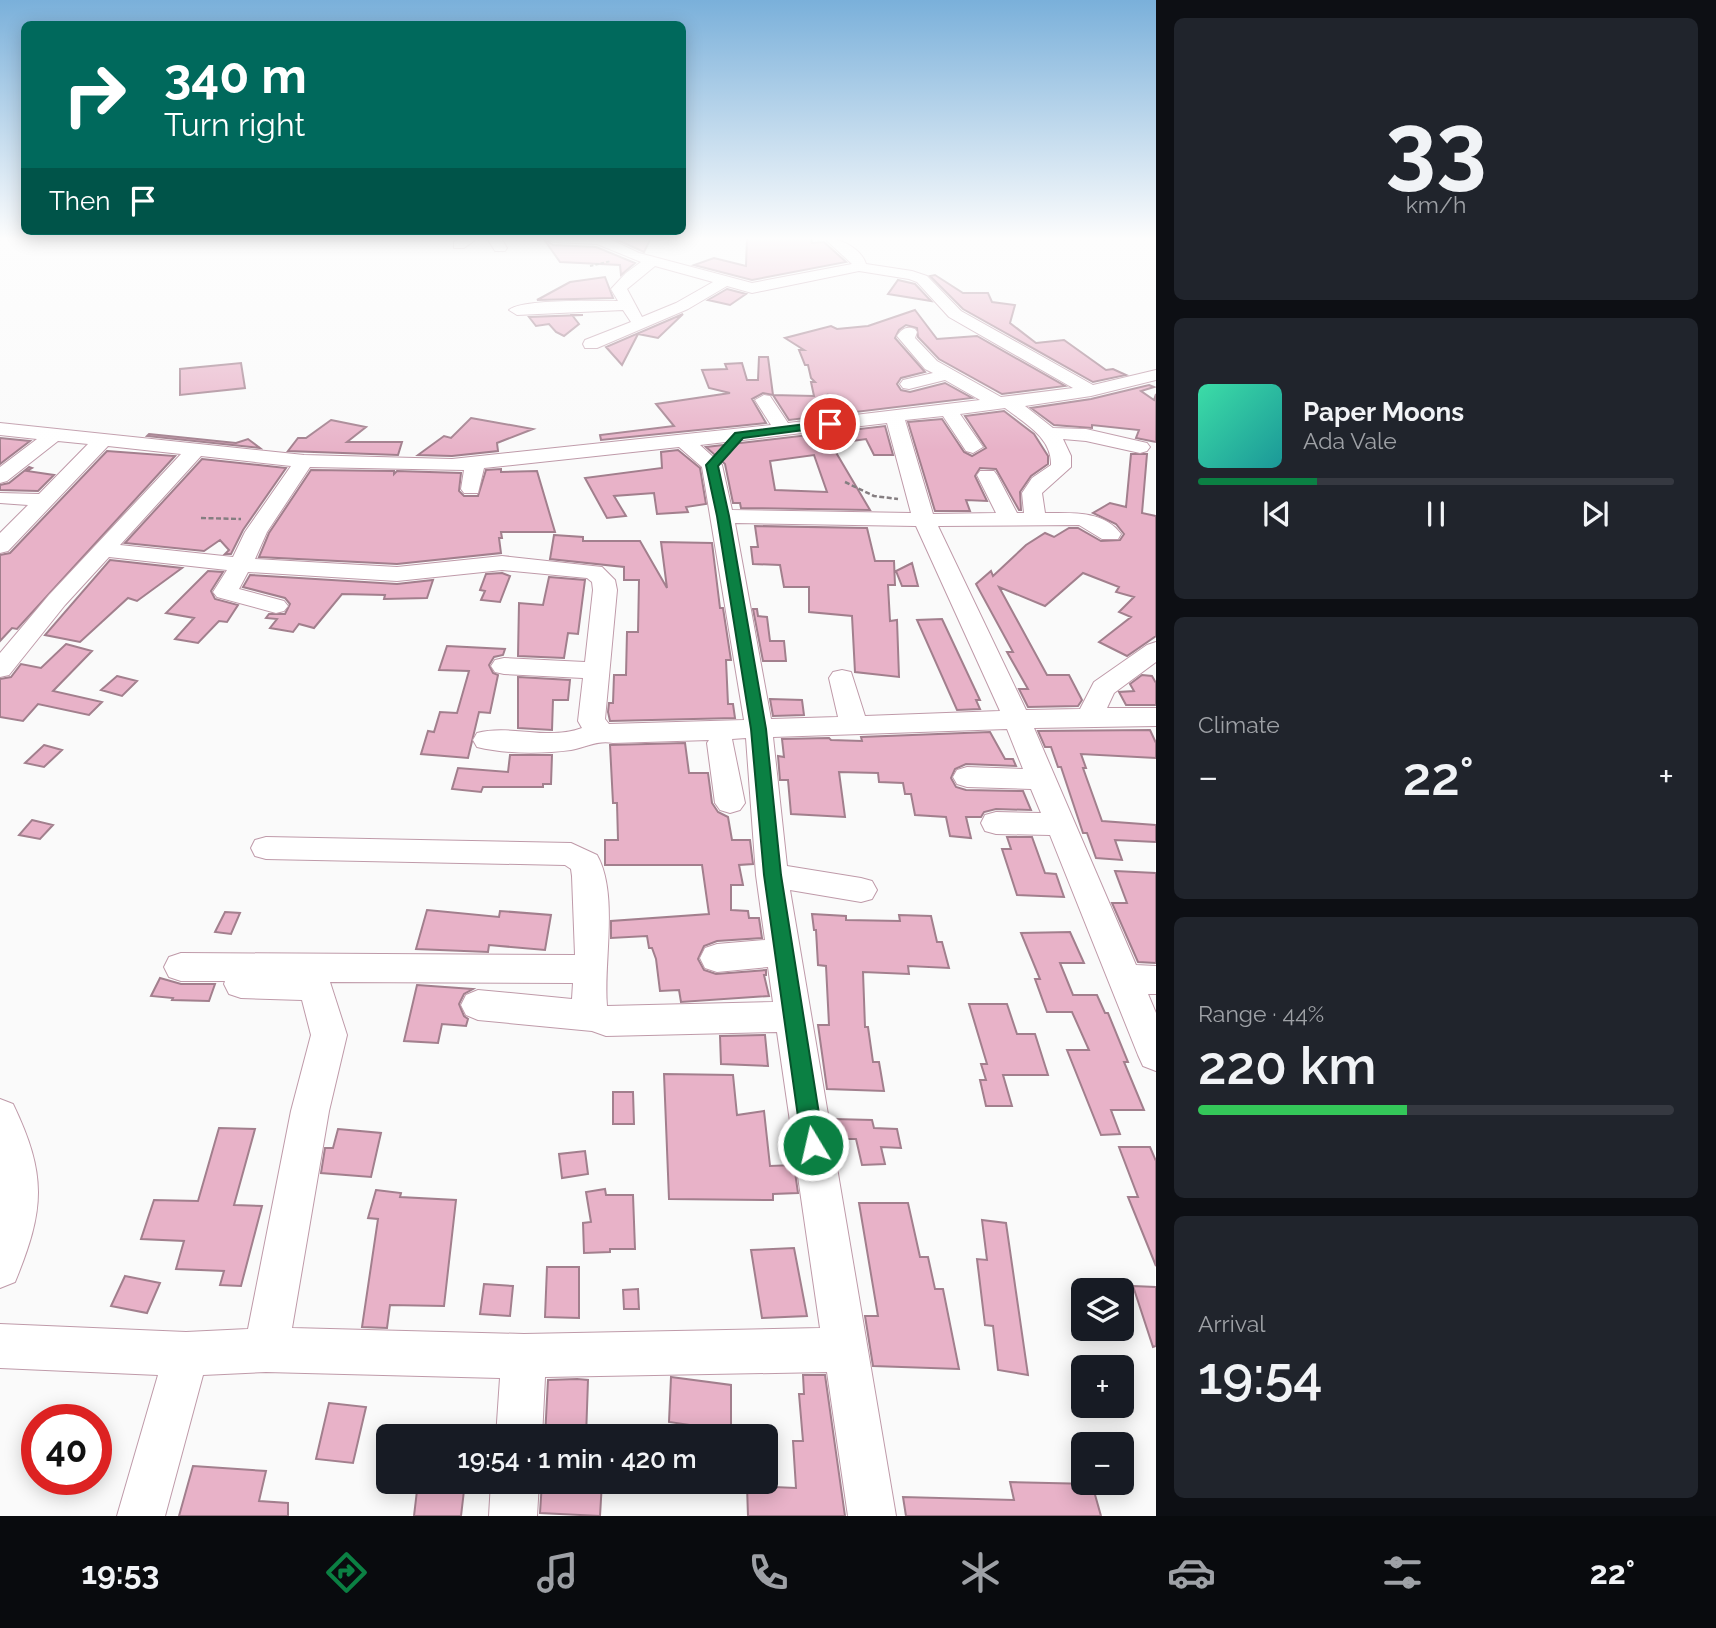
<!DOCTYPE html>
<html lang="en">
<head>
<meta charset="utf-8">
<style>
	:root { --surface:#171b24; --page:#20242c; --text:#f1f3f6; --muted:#9ea1a6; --line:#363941; --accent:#0b8043 }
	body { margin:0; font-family:Raleway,sans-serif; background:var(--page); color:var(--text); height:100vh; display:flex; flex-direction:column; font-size:26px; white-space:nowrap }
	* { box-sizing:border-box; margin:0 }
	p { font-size:23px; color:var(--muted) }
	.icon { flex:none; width:38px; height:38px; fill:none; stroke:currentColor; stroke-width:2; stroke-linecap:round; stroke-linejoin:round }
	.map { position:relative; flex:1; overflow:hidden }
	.drawer { display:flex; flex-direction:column; gap:18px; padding:18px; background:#0d0f14; width:560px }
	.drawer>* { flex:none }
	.guide { position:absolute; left:21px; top:21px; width:665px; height:214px; border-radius:10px; box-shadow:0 4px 18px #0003; background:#00695c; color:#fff; overflow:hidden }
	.controls { position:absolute; left:1071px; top:1278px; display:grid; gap:14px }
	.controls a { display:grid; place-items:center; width:63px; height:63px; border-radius:10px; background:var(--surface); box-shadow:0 4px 18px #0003; font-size:35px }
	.speed { position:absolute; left:21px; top:1404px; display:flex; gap:14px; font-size:35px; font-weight:700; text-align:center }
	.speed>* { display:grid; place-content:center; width:91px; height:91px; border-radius:50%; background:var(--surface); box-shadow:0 4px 18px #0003; line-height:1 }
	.speed .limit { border:10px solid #d22; background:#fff; color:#111 }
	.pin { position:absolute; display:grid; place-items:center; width:60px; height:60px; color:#fff; margin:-30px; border:4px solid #fff; border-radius:50%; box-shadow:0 2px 7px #0007 }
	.me { position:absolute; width:77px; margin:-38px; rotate:351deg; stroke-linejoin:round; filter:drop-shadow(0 0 5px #0008) }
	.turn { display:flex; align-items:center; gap:24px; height:147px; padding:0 28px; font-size:32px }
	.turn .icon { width:91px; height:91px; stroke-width:2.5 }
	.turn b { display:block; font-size:49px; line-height:60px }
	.then { display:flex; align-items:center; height:66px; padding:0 28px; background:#0003; gap:14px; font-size:26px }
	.big { font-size:52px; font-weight:600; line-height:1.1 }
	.drawer .card { flex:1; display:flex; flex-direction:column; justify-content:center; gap:10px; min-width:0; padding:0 24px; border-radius:10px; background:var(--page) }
	.drawer .dial { align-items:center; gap:0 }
	.dial b { font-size:91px; line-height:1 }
	.song { display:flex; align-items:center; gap:21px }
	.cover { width:84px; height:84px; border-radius:10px; background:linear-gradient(135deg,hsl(160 70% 55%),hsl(180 70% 35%)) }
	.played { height:7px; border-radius:4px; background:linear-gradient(90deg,var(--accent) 25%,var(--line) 25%) }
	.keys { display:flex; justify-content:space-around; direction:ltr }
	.heat { display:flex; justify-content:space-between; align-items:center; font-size:38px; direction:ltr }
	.charge { height:10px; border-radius:5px; background:linear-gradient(90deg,#34c759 44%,var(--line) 0) }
	.trip { position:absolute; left:376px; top:1424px; width:402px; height:70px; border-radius:10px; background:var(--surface); box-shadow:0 4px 18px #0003; font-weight:600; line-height:70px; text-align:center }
	.tab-bar { display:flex; height:112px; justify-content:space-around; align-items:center; background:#090b0e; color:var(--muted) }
	.tab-bar .icon { width:49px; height:49px }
	.tab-bar .on { color:var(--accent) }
	.tab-bar b { font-size:32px; color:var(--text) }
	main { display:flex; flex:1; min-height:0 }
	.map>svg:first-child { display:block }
	.building { fill:#e8b2c8; stroke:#a27f8d; stroke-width:2; fill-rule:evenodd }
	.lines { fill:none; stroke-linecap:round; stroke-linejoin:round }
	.minor-casing { stroke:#bf9aa9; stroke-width:2 }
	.path-far1 { stroke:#857e81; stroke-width:2; stroke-dasharray:3.5 2; stroke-linecap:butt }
	.path { stroke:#857e81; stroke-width:2.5; stroke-dasharray:5 2.5; stroke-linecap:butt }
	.minor { fill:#fff; fill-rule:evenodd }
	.route { fill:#0b8043; stroke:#07532c; stroke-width:2 }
</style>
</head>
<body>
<main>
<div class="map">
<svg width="1156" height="1516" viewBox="0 0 1156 1516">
	<rect width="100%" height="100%" fill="#fafafa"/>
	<path class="building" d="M543,238L553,245L596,247L635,263L621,275L620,265L560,262Z
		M613,238H651L644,252Z
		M747,238H811L812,243L824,242L846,262L752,280L694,265L714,258L746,266Z
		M935,275L963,293H988L992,302L1015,305L1010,323L1036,343L1064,340L1106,370L1113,369L1126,375L1093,382L963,309L930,276Z
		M605,277L613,298L537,300L570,282Z
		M898,280L915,284L931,301L888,294Z
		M727,289L746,294L730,305L708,300Z
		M915,310L937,339L977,336L1065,386L1002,394L939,359L918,337L917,328L906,325L899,330L895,338L925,372L901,378L897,384L901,390L910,392L945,383L972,398L789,420L773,395L814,396L811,382H815L811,378L808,365H805L799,350H804L785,338L831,326L837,329L868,326Z
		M683,314L658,338L638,334L622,365L606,347Z
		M572,315L579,324L564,336L556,332L549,324L536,326L529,317L583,315Z
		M759,357H768L773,395L763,393L752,399L766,423L601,440L600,435L674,426L656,404L730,393L709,388L702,370L727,369L725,364L742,363L747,380H758Z
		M241,363L245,388L180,395V369Z
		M1149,385L1154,387L1141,391L1154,400L1156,394V442L1136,438L1139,430L1092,425V428L1054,425L1031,408L1091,399Z
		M1004,411L1034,434L1048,456V464L1031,476L1020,492L1021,510H1019L996,469L980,468L975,476L987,501L966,500L970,511H935L908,422L942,419L964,452L972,456L986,448L965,416Z
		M471,418L533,429L497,443L498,451L452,456L418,455L444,436L451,438Z
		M331,420L366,427L347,442H402L398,455L288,451L298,438H306Z
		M885,426L893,455H874L866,439L831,444L870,510L741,508L740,503H733L725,464L706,447ZM814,455L827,492L775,490L770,461Z
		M149,434L236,443L248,439L260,448L147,436Z
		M0,438L30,441L0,464Z
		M678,450L700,468L706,504L686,507L688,512L657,514L654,493L614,496L626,516L607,518L585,478L662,468L661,452Z
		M107,451L175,456L17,629L12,628L0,641V555L10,553Z
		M1131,454H1147L1142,513L1156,516V636L1127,656L1099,642L1131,617L1119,612L1134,597L1116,592L1119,587L1083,573L1045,606L999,587L1047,675H1069L1082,700L1078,706L1028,707L1019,689H1028L1007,652H1013L976,584L991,571L993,576L1026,545L1045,533L1054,537L1069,528H1078L1101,541L1120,540L1124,534L1116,524L1093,513L1110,503L1126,507Z
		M202,459L286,468L243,530L231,554H225L229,550L220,540L204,551L125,543Z
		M29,467L32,468L27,471L54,475L38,491L0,490V485L9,483Z
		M501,469V472L537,471L555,532H501L502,538H499L501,553L397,564L259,557L269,533L311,470L394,471V474L397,471L461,473L459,491L464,496H478L486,470Z
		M755,526L867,528L875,561H894L895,585H888L890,621L897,620L899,677L855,672L852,616L809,612V587H784L780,565L753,564L751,547H758Z
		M554,535L583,537V541H640L667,588L661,542L712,543L720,608H723L731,660H726L728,704H733L735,718L610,721L608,712L609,703H613L614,675H626L627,632H638L639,580H624V567L550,559Z
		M110,560L182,568L137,601L128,598L80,642L45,635Z
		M912,563L918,586H902L896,571Z
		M208,571L223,572L211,591L215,599L238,605L227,622L219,621L198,643L175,639L194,618L166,613Z
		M502,573L510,576L500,602L481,600L485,591L480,590L486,574Z
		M250,575L397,584L433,580L427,598L384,599L385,595L342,594L314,628L299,624L293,632L270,628L277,619L266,618L269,614H285L290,604L285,598L243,587Z
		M549,577L585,580L578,634L568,633L564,658L518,656L519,603L543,605Z
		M753,609H757L758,616L767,617L770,641H784L786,661H763Z
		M942,619L980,700H976L980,709L957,710L917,620Z
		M66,644L92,651L53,691L102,702L89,715L38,704L23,721L0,717V679L11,677L21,664L41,668Z
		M447,646L505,649L503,655L494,657L489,665L493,673L498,675L490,713L479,712L468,758L421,754L428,731L434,732L440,712L457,713L469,671L439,670Z
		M1142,675L1152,676L1156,683V705H1126L1119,692L1134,691L1130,684Z
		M117,676L137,681L122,696L101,690Z
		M518,677L570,680L568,700H553L552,730L518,728Z
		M770,699L802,700L804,715L773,716Z
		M1150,730L1156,743V758L1081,754L1086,768H1083L1102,821L1156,825V842L1115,840L1122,860L1096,858L1087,833H1083L1061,767H1058L1051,747H1045L1038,731Z
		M990,732L1005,759H1013L1016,766L966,764L955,769L951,778L956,787L966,790L1023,791L1031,810L996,809L984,812L981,817H966L971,838L950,836L946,817L915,815L911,794H905L903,783L879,782L878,773L839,772L845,817L791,814L788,780H780L778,756L784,757L782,739L829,738L831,740L862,741L861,737Z
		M685,743L689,773H708L712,803L718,812L728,817L732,840H750L753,864L739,865L743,885H731V910L748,911L749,918H759L762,938L717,941L704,946L698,959L704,970L716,974L766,970V975H764L769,996L681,1002L679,990L660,991L656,959L652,948H649L647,936L611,938V921L709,914L702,865H605V840H618L617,803H613L610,745Z
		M44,745L62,750L44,767L25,763Z
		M510,755H552L551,784H543V787H483L481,792L452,789L458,768L508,772Z
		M32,820L53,825L40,839L19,835Z
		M1007,837H1032L1045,873L1056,874L1064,897L1017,895L1002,849H1011Z
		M1115,871L1156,873V963L1138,962L1112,903H1127Z
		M427,910L499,917L500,911L551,915L545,950L489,945L488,952L416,949Z
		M225,912L240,913L231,934L215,932Z
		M812,914L846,916V920L900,921L899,915L931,916L937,942H942L949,968L908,966L909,974L863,972L865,1027H868L873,1062H879L884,1091L827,1089L818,1025H829L826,966L818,965L816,930H814Z
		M1070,932L1084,963H1060L1073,995H1097L1105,1013H1108L1128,1062H1124L1144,1110H1111L1120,1134L1101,1135L1067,1050H1089L1072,1012H1047L1035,979H1040L1021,933Z
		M160,978L181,984H215L209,1001L172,1000L173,998L151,996Z
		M417,985L473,989L464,994L459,1004L464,1016L468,1019L466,1026L442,1024L438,1043L404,1041Z
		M969,1004H1007L1017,1034H1035L1048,1075H1003L1012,1106H986L980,1080H986L981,1064H987Z
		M765,1035L768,1066L721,1064L720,1036Z
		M664,1074L733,1075L737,1115L764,1111L770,1166L794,1165L798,1193L773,1194V1200L669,1199Z
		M613,1092H633L634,1124H613Z
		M833,1119L872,1120L874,1128L897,1129L901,1148L881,1147L885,1164L862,1165L856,1139H836Z
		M219,1128L255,1129L234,1205L262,1206L241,1286L220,1285L224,1271L176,1269L184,1241L141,1239L154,1200L198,1201Z
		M338,1129L381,1133L371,1177L321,1173L325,1148H333Z
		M1119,1147H1150L1156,1161V1266L1128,1197H1138Z
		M585,1151L588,1174L562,1178L559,1154Z
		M605,1189L606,1195H633L635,1249H610V1252L584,1253L583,1223L591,1222L586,1192Z
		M376,1190L401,1193L400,1197L456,1200L444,1306L390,1305L387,1328L362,1327L378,1219L368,1218Z
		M859,1203H908L920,1257H928L935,1289H943L959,1369L873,1366L865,1316H878Z
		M982,1220L1006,1223L1028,1375L998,1370L993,1326L985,1325L977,1259L987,1260Z
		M794,1248L807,1316L762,1318L751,1250Z
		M547,1267H579V1318L545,1317Z
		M125,1276L160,1283L147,1313L111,1306Z
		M484,1284L513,1286L510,1316L480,1314Z
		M1133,1286L1156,1287V1346L1153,1347Z
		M638,1289L639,1309H624L623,1290Z
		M803,1375H825L845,1516H748L747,1486L796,1488L793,1441H803L799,1394H804Z
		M671,1377L731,1385V1431L669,1422Z
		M577,1379L588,1380L586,1437H545L548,1380Z
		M329,1403L366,1407L353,1463L316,1459Z
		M193,1466L266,1471L259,1501L288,1503V1516H179Z
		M418,1482H465L461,1516H414Z
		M542,1482H602L600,1516L540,1513Z
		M1010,1482L1092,1484L1101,1516H906L903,1497L1014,1500Z"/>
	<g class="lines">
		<g class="minor-casing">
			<path id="minor" d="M461,238H478L464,248H454V242Z
				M487,238H501L507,248L505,251H495Z
				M546,238H607L639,253L752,283L852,264L824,238C840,238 861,248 866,264L912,271L927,276L961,311L1093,385L1156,370V380L1091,396L1025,406L1053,428L1086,429L1147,443L1150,447L1147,451L1140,453L1086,441L1063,439L1071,456V467L1042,493L1045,513C1071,513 1104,510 1121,534L1118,539H1102L1079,525L938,526L1026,710L1080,709L1094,682L1147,645L1156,642V662L1114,693L1107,708H1156V726L1034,728L1136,965L1156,966V994H1148L1156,1013V1071L1143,1066L1138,1055L1050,835L996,834L985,831L981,823L985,815L996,812L1041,813L1031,789L967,787L957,784L953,777L957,770L967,767L1023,769L1007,729L773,737L787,866L861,878L872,881L877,890L872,899L861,902L790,890L896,1516H848L827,1372L545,1377L542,1437H496L500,1378L266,1372L203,1375L165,1516H117L158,1375L0,1368V1324L186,1332L248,1329L291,1111L311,1035L302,1000L241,998L229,994L224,984L225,981H181L169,977L164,967L169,957L181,953L575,955L572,876L571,869L565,865L266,859L255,856L251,848L255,840L266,837L571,843L597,855C619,894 603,963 607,1006L773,1002L768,967L717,972L705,968L700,958L705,948L717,944L765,940L756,875L746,738L732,739L745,803L740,810L730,813L720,810L715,803L707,743L709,740L613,743C598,740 586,747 571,750C542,754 505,754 477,747L473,740L477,733C511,724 548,741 582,728L578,721L583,678L504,674L495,672L491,666L495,660L504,658L585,662L593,590L592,582L587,578L502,570L397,581L248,572L239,589L284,601L288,606L284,611L276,613L217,597L213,592L227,570L109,557L65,605L9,675L0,677V653L49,595L181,454L108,446L8,551L0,553V533L28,505L0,503V493L39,494L88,444L58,441L7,481L0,483V467L37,439L0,435V423L304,455L452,459L771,425L755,400L764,395L770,396L788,423L980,400L945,380L909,389L903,388L900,384L903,380L933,373L925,369L897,336C902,329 906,326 915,329L917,332L915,338L937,361L1001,397L1073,388L949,317L917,282L909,279L859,271L752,293L727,286L688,309L597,348H585L583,344L585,340L631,322L623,310L517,315L509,310C521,299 598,301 618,301L611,289L626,273L641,262L597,244L553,242ZM655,266L713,282L676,303L642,317L627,289ZM1005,408C1024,423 1052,437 1051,465L1032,478L1022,493L1024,513H1017L997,475L994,471H980L977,475L996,513L933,514L905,420L943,416L966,451L973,453L983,447L960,414ZM887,423L911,513L732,510L722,465L700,445ZM679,447L702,467L744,720L609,724L605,719L617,590L615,580L602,567L502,556L397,567L255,559L267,532L310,467L464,470L461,489L464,493H478L484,468ZM201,456L291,466L245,532L233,557L120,545ZM735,523L916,526L1000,711L865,716L851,672L842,670L833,672L829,678L838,717L771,719ZM330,982L573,983L572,999L478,990L466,995L461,1005L466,1015L478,1020L592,1031L606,1036L777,1032L820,1328L524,1334L292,1328L329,1111L347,1035Z
				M0,1099L13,1104C47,1175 45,1209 15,1282L0,1288Z
				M491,1482H539L537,1516H489Z"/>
		</g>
		<path class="path-far1" d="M590,266L611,261"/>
		<path class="path" d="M827,394L830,401L839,408
			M845,482L874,496L898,499
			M201,518L241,519"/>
		<use href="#minor" class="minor"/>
	</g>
	<linearGradient id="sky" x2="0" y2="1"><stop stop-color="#7ab0da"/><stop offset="0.53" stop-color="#fdfdfd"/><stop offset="1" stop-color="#fdfdfd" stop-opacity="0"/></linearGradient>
	<rect width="1156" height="450" fill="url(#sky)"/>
	<path class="route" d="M830,421L834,422V426L743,438L718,466L729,516L766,729L781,875L824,1145L820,1153L813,1156L805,1153L802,1145L764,875L751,729L717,516L706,465L735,433Z"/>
</svg>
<div class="controls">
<a><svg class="icon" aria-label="layers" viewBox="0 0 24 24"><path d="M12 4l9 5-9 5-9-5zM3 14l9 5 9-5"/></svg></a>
<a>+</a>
<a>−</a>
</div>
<div class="speed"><div class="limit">40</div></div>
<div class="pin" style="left:830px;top:424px;background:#d93025"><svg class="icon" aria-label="arrive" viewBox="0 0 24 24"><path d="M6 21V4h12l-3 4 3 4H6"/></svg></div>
<svg class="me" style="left:813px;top:1145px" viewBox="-20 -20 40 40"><circle r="17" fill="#0b8043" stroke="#fff" stroke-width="3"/><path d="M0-11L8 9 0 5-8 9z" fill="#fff"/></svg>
<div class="trip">19:54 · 1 min · 420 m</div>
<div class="guide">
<div class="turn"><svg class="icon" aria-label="right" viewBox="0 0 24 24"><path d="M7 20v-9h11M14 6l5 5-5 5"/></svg><div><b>340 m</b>Turn right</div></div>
<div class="then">Then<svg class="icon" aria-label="arrive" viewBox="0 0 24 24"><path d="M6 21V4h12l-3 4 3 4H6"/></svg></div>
</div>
</div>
<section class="drawer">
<div class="card dial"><b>33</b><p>km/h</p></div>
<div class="card">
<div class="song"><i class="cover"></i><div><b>Paper Moons</b><p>Ada Vale</p></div></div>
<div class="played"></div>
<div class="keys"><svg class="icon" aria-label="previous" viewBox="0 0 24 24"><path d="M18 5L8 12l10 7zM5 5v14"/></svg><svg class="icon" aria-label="pause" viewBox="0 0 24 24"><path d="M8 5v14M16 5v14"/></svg><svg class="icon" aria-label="next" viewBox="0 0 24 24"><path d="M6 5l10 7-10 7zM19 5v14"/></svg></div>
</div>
<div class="card"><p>Climate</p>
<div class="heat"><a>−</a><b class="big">22°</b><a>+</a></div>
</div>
<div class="card"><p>Range · 44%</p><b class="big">220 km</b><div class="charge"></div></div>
<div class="card"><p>Arrival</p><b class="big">19:54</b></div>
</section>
</main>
<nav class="tab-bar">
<b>19:53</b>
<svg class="icon on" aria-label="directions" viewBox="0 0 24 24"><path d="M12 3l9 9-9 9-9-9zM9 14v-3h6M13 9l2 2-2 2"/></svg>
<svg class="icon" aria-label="music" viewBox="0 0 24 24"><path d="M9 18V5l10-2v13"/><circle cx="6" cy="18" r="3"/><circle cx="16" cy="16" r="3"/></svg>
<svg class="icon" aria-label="phone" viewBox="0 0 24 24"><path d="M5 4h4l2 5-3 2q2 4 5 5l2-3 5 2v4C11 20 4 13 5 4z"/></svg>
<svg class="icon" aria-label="climate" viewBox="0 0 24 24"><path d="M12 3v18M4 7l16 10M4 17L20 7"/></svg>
<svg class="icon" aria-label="car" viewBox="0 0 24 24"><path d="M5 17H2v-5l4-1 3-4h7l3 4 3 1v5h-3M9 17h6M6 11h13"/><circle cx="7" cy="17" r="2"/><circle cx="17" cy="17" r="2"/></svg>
<svg class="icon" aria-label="filters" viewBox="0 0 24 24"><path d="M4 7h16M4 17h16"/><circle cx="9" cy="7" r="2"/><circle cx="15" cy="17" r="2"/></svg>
<b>22°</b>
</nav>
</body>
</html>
